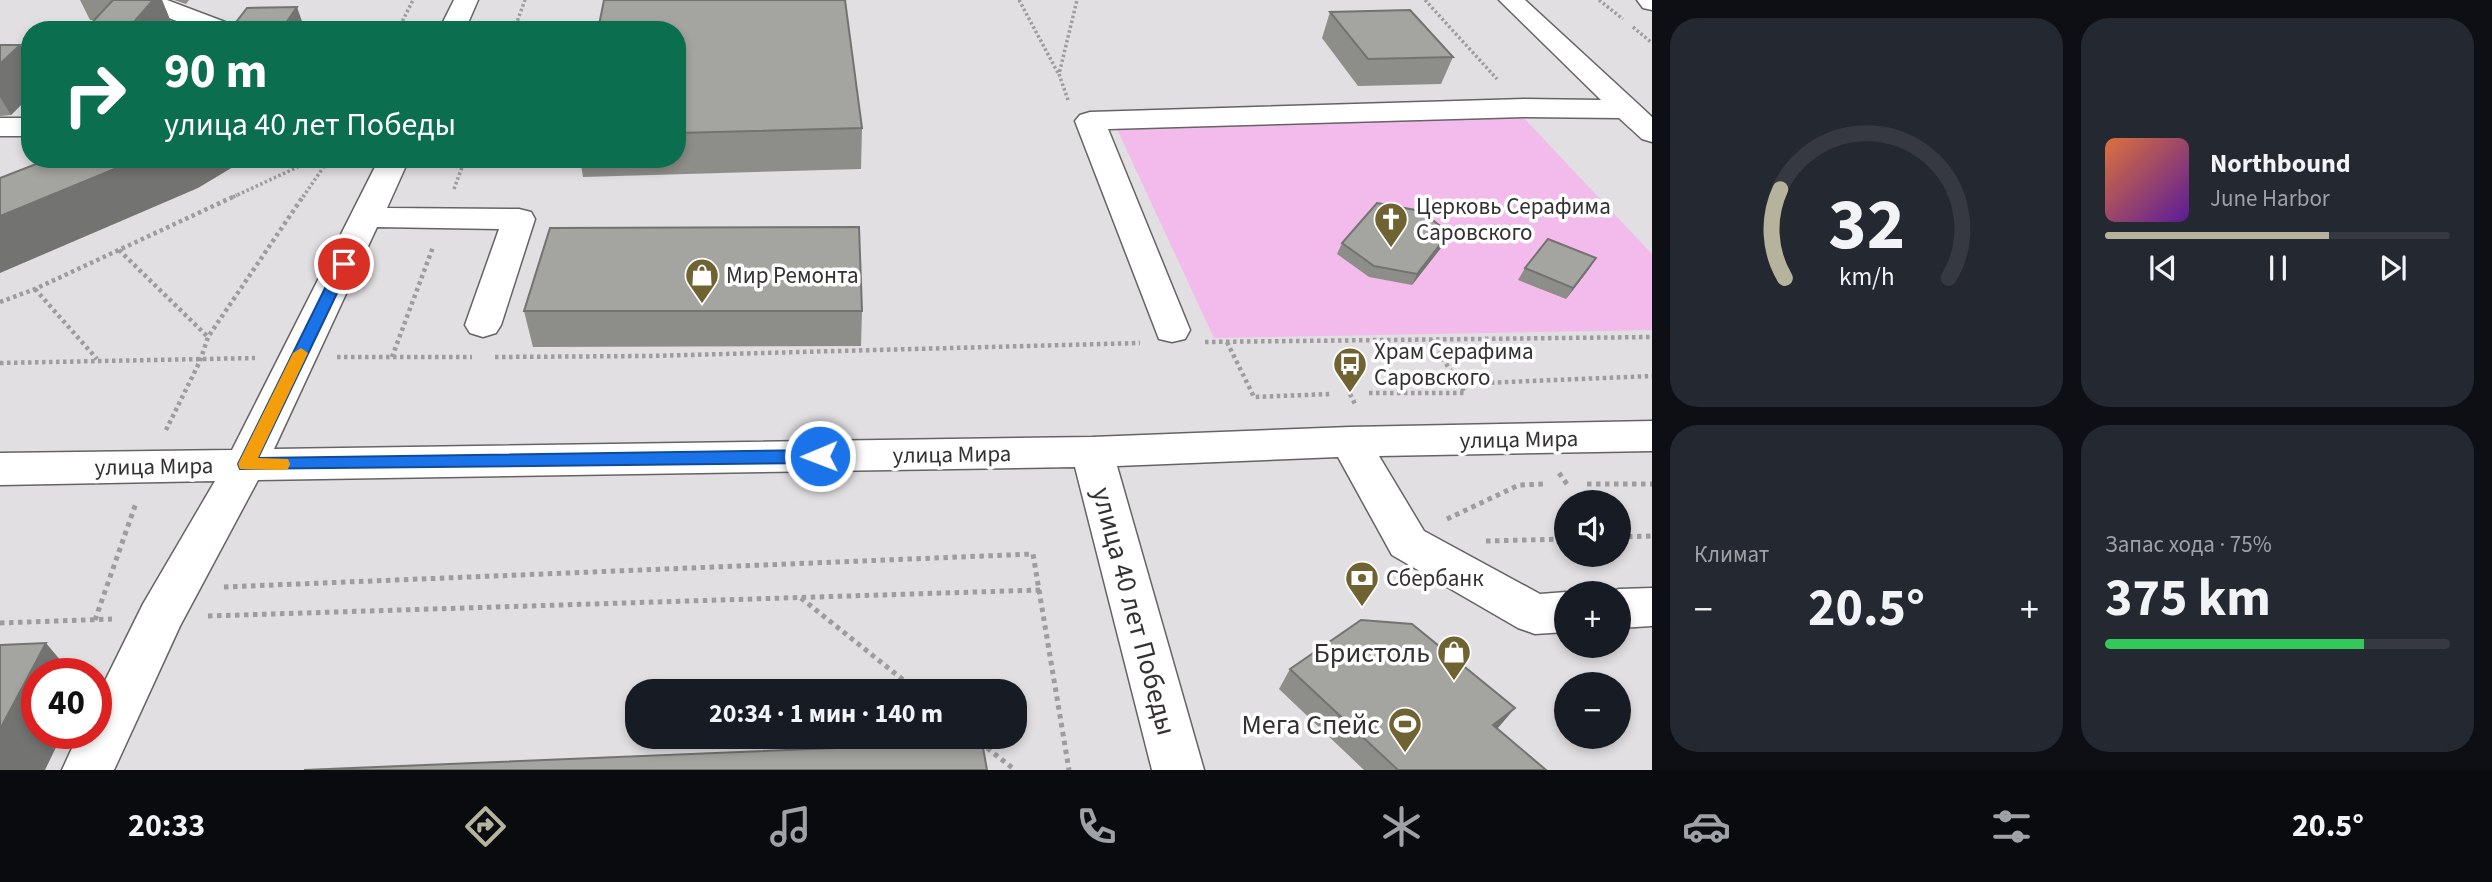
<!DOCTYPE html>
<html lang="ru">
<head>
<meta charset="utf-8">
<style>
	:root { --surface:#171b24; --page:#242831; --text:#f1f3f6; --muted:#9ea1a6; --line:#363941; --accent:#b6b39d }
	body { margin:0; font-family:"Source Sans 3",sans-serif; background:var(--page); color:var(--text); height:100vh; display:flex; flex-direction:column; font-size:26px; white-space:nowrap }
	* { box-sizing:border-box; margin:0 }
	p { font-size:23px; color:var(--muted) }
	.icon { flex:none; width:38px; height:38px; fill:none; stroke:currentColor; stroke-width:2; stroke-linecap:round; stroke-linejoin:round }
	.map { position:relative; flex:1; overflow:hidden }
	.drawer { display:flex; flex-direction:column; gap:18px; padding:18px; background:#0d0f14; width:840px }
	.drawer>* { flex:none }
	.top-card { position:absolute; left:21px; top:21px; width:665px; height:147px; border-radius:28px; box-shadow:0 4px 10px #0003; background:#0b6e4f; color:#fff; overflow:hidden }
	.tools { position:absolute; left:1554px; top:490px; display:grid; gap:14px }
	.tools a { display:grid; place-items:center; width:77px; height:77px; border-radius:50%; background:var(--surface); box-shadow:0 4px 10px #0003; font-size:35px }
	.speed { position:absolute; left:21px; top:658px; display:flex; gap:14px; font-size:35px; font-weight:700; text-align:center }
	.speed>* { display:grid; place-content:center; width:91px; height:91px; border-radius:50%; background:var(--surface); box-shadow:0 4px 10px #0003; line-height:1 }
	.speed .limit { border:10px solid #d22; background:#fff; color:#111 }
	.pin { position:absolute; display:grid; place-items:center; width:60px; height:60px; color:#fff; margin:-30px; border:4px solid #fff; border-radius:50%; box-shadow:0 2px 7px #0007 }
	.me { position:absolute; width:77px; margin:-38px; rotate:269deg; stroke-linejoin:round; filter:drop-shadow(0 0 5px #0008) }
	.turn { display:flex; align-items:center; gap:24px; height:147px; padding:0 28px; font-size:32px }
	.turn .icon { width:91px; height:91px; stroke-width:2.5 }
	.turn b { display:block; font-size:49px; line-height:60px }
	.big { font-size:52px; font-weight:700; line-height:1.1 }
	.drawer .card { flex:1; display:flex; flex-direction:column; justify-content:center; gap:10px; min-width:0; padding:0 24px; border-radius:28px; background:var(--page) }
	.drawer .dial { align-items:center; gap:0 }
	.dial svg { height:182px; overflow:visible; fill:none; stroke:var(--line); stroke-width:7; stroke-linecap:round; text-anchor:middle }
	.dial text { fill:var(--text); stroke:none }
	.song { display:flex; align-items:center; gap:21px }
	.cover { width:84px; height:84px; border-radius:10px; background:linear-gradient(135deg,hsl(20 70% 55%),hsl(270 70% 35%)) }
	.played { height:7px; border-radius:4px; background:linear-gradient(90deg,var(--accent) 65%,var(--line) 65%) }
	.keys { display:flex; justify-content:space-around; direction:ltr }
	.heat { display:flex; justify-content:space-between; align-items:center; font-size:38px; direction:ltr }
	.charge { height:10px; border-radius:5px; background:linear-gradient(90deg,#34c759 75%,var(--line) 0) }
	.drawer .tiles { flex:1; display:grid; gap:18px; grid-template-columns:repeat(2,1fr) }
	.trip { position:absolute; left:625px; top:679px; width:402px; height:70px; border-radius:28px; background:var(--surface); box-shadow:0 4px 10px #0003; font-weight:700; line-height:70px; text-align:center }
	.menu { display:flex; height:112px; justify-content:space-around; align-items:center; background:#090b0e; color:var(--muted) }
	.menu .icon { width:49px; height:49px }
	.menu .on { color:var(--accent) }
	.menu b { font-size:32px; color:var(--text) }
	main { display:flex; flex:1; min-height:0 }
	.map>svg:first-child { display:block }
	.green { fill:#f2bbeb }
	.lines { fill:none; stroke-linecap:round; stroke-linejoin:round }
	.minor-casing { stroke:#666365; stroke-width:3 }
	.path-far2 { stroke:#9e9c9e; stroke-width:3.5; stroke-dasharray:2.5 2.5; stroke-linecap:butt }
	.path-far1 { stroke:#9e9c9e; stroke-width:4.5; stroke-dasharray:3.5 3.5; stroke-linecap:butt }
	.path { stroke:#9e9c9e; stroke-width:5; stroke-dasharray:4.5 4.5; stroke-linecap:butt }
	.minor { fill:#fff; fill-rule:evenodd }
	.wall { fill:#8d8d8a }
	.shaded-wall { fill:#737371 }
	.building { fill:#a4a4a1; stroke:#737371; stroke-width:2 }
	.route { fill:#1a73e8; stroke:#114b97; stroke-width:2 }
	.slow { fill:#f59e0b }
	.labels { text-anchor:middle; stroke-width:7; stroke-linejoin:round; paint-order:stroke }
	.poi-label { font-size:23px; fill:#333132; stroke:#fff; text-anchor:start }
	.street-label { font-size:23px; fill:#333132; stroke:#fff }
	.near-street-label { font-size:28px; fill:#333132; stroke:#fff }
	.near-poi-label { font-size:28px; fill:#333132; stroke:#fff; text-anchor:end }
</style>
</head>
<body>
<main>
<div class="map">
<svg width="1652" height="770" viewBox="0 0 1652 770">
	<rect width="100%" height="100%" fill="#e1dfe1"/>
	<path class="green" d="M1519,113L1652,254V330L1214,338L1116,127Z"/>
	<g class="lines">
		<g class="minor-casing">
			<path id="minor" d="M132,0H167L233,25L237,30H200L135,5Z
				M454,0H478L465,30H439Z
				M1499,0H1525L1637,103L1652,117V142L1642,139L1619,118L1524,117L1108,129L1190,330L1185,339L1172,342L1159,339L1075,121L1080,115L1090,112L1524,99L1601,100Z
				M1637,0H1652V10L1643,8Z
				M0,118H30V136H0Z
				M379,159H409L387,208L519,209L531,212L535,219L501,325L496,333L483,337L470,333L465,325L499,229L377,227L274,449L1092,437L1350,427L1652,421V451L1379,456L1424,531L1540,594L1566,592L1568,593H1566V632L1535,634L1518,628L1392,555L1338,457L1117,466L1204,770H1152L1075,467L258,480L180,626L114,770H62L79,733H96V699L143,604L215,481L0,485V453L232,450Z
				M1652,588V626L1619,628V593H1608L1619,589Z"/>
		</g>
		<path class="path-far2" d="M1019,0L1058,73
			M1425,0L1497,79
			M1599,0L1623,19
			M1633,27L1652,43
			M398,30L413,0
			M514,30L525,0
			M1068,100L1059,74L1077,0
			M454,189L465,159
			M233,197L315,159
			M303,197L329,159"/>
		<path class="path-far1" d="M119,250L208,337
			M35,289L97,359
			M0,302L35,289L237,195
			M1431,340L1459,384L1652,376
			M1205,342L1652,337
			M1227,342L1254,397L1331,394
			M337,357H472
			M392,357L433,247
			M495,357L649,356L1140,343
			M0,363L255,358
			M1369,393H1465L1459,384
			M1350,394L1356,406
			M166,430L200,361L208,337L304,195"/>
		<path class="path" d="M1559,473L1567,484
			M1587,484H1652
			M1447,519L1519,485L1543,484
			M1619,537L1652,536
			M1486,541L1566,539
			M224,587L1033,554L1069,770
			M801,598L917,691
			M208,616L1040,590
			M95,620L136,503
			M0,623L112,619
			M973,737L1015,770"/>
		<use href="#minor" class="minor"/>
	</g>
	<path class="wall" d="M80,0H162L171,22L164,30H85L94,20H90Z
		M174,0H189L186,4Z
		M1330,12L1453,57L1441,84L1358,86L1322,38Z
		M677,30L862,128L861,169L583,177L580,159H677Z
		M0,45H20L30,62V96L11,115L0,116Z
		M1342,243L1444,244L1412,285L1369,277L1337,254Z
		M1525,268L1589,269L1566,299L1518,280Z
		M524,311H862L861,346L533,347Z
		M1290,669L1497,728L1546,770H1364L1279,689Z"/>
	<path class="shaded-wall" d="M153,0H162L171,22L164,30H127Z
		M297,7L305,30H281Z
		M20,45L30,62V96L11,115L0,97V64Z
		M139,159H238L233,167L198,188L0,273V216Z
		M1449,233L1444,244L1412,285L1417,274Z
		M1596,258L1589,269L1566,299L1573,288Z
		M46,643L72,674H37V733H63L45,770H0V729Z
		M1515,708L1498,728L1477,745L1493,725Z"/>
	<path class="building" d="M113,0H153L127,30H85Z
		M604,0H845L862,128L677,133V30H598Z
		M297,7L281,30H230L247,8Z
		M1410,10L1453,57L1368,59L1330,12Z
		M0,45H20L0,64Z
		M49,159H139L0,216V178Z
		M1377,203L1421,211L1449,233L1417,274L1374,266L1342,243Z
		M859,227L862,311H524L550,228Z
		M1548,239L1596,258L1573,288L1525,268Z
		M1361,620L1412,624L1515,708L1493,725L1546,770H1398L1290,669Z
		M46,643L0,729V645Z
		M982,742L987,770H304Z"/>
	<path class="route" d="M344,259L351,264L258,458L820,450L828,456L820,463L240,469L238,464L337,264Z"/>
	<path class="slow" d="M301,348L308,353L258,458L288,459L290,464L288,469L281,470L240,469L238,464L293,353Z"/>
	<defs>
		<g id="church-pin" transform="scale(1.75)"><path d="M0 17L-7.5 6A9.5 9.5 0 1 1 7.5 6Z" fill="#6f6431" stroke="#fff"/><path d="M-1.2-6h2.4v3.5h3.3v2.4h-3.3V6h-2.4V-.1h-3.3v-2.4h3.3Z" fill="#fff"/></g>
		<g id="shop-pin" transform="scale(1.75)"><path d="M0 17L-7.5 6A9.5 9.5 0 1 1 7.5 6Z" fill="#6f6431" stroke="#fff"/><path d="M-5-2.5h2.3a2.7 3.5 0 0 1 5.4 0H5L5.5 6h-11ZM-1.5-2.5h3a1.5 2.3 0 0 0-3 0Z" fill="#fff"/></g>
		<g id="bus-pin" transform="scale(1.75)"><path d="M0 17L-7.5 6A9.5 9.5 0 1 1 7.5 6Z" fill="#6f6431" stroke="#fff"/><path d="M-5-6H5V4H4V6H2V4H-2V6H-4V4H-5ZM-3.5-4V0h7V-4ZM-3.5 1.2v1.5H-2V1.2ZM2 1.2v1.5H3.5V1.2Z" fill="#fff"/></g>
		<g id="bank-pin" transform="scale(1.75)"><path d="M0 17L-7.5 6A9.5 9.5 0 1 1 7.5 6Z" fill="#6f6431" stroke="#fff"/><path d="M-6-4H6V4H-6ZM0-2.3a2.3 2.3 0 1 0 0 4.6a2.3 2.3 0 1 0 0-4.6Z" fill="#fff"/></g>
		<g id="stadium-pin" transform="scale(1.75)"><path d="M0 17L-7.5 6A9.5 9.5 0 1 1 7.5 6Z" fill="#6f6431" stroke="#fff"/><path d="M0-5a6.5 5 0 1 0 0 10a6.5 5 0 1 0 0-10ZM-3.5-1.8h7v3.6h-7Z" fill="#fff"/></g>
	</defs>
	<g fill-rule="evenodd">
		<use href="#church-pin" x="1391" y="219"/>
		<use href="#shop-pin" x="702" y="275"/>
		<use href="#bus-pin" x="1350" y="364"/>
		<use href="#bank-pin" x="1362" y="578"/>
		<use href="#shop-pin" x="1454" y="652"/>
		<use href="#stadium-pin" x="1405" y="724"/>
	</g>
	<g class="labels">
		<g class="poi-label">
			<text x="1416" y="214">Церковь Серафима<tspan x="1416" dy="26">Саровского</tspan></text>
			<text x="726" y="283">Мир Ремонта</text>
			<text x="1374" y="359">Храм Серафима<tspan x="1374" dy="26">Саровского</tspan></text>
			<text x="1386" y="586">Сбербанк</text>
		</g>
		<g class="street-label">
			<text transform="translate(1519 439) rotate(-1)" y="8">улица Мира</text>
			<text transform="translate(952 454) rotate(-1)" y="8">улица Мира</text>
			<text transform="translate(154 466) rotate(-1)" y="8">улица Мира</text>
		</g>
		<g class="near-street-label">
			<text transform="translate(1135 611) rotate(75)" y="10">улица 40 лет Победы</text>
		</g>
		<g class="near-poi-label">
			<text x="1430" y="662">Бристоль</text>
			<text x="1380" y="734">Мега Спейс</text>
		</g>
	</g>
</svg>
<div class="tools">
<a><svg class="icon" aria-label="sound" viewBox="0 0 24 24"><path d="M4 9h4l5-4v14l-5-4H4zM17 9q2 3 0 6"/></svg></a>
<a>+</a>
<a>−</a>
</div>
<div class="speed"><div class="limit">40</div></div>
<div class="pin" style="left:344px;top:264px;background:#d93025"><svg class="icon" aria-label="arrive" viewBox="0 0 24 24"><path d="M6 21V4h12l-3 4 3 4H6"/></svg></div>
<svg class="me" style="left:820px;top:456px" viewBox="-20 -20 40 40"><circle r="17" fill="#1a73e8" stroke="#fff" stroke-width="3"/><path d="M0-11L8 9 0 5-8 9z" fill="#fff"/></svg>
<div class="trip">20:34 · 1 мин · 140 m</div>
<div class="top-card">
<div class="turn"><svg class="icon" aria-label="right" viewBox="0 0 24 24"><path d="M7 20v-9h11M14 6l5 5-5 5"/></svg><div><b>90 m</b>улица 40 лет Победы</div></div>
</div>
</div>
<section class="drawer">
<div class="tiles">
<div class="card dial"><svg viewBox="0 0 100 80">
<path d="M14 69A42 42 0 1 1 86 69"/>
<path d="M14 69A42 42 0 0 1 12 30" stroke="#b6b39d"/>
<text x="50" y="56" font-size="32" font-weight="700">32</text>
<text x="50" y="72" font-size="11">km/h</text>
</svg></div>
<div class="card">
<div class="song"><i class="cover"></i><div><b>Northbound</b><p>June Harbor</p></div></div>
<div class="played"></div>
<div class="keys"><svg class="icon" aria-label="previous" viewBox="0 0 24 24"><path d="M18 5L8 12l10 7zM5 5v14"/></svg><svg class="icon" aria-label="pause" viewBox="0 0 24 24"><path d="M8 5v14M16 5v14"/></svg><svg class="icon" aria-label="next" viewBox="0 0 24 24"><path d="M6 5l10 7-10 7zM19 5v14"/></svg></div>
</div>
<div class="card"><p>Климат</p>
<div class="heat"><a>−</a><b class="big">20.5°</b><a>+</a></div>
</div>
<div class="card"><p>Запас хода · 75%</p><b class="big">375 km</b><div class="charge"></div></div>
</div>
</section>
</main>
<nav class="menu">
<b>20:33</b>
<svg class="icon on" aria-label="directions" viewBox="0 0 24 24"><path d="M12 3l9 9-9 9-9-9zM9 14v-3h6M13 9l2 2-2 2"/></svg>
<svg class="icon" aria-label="music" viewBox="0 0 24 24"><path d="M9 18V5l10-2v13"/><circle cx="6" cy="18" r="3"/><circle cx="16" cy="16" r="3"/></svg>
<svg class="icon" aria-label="phone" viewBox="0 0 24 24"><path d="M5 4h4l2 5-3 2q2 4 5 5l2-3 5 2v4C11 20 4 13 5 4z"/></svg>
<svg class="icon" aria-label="climate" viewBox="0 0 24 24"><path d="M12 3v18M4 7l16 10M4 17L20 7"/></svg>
<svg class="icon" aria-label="car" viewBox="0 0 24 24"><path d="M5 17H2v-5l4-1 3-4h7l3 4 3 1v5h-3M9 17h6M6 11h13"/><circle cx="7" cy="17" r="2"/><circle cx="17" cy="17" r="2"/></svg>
<svg class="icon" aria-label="filters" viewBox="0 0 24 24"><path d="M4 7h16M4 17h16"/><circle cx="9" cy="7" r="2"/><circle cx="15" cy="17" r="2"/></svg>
<b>20.5°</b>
</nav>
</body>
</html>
